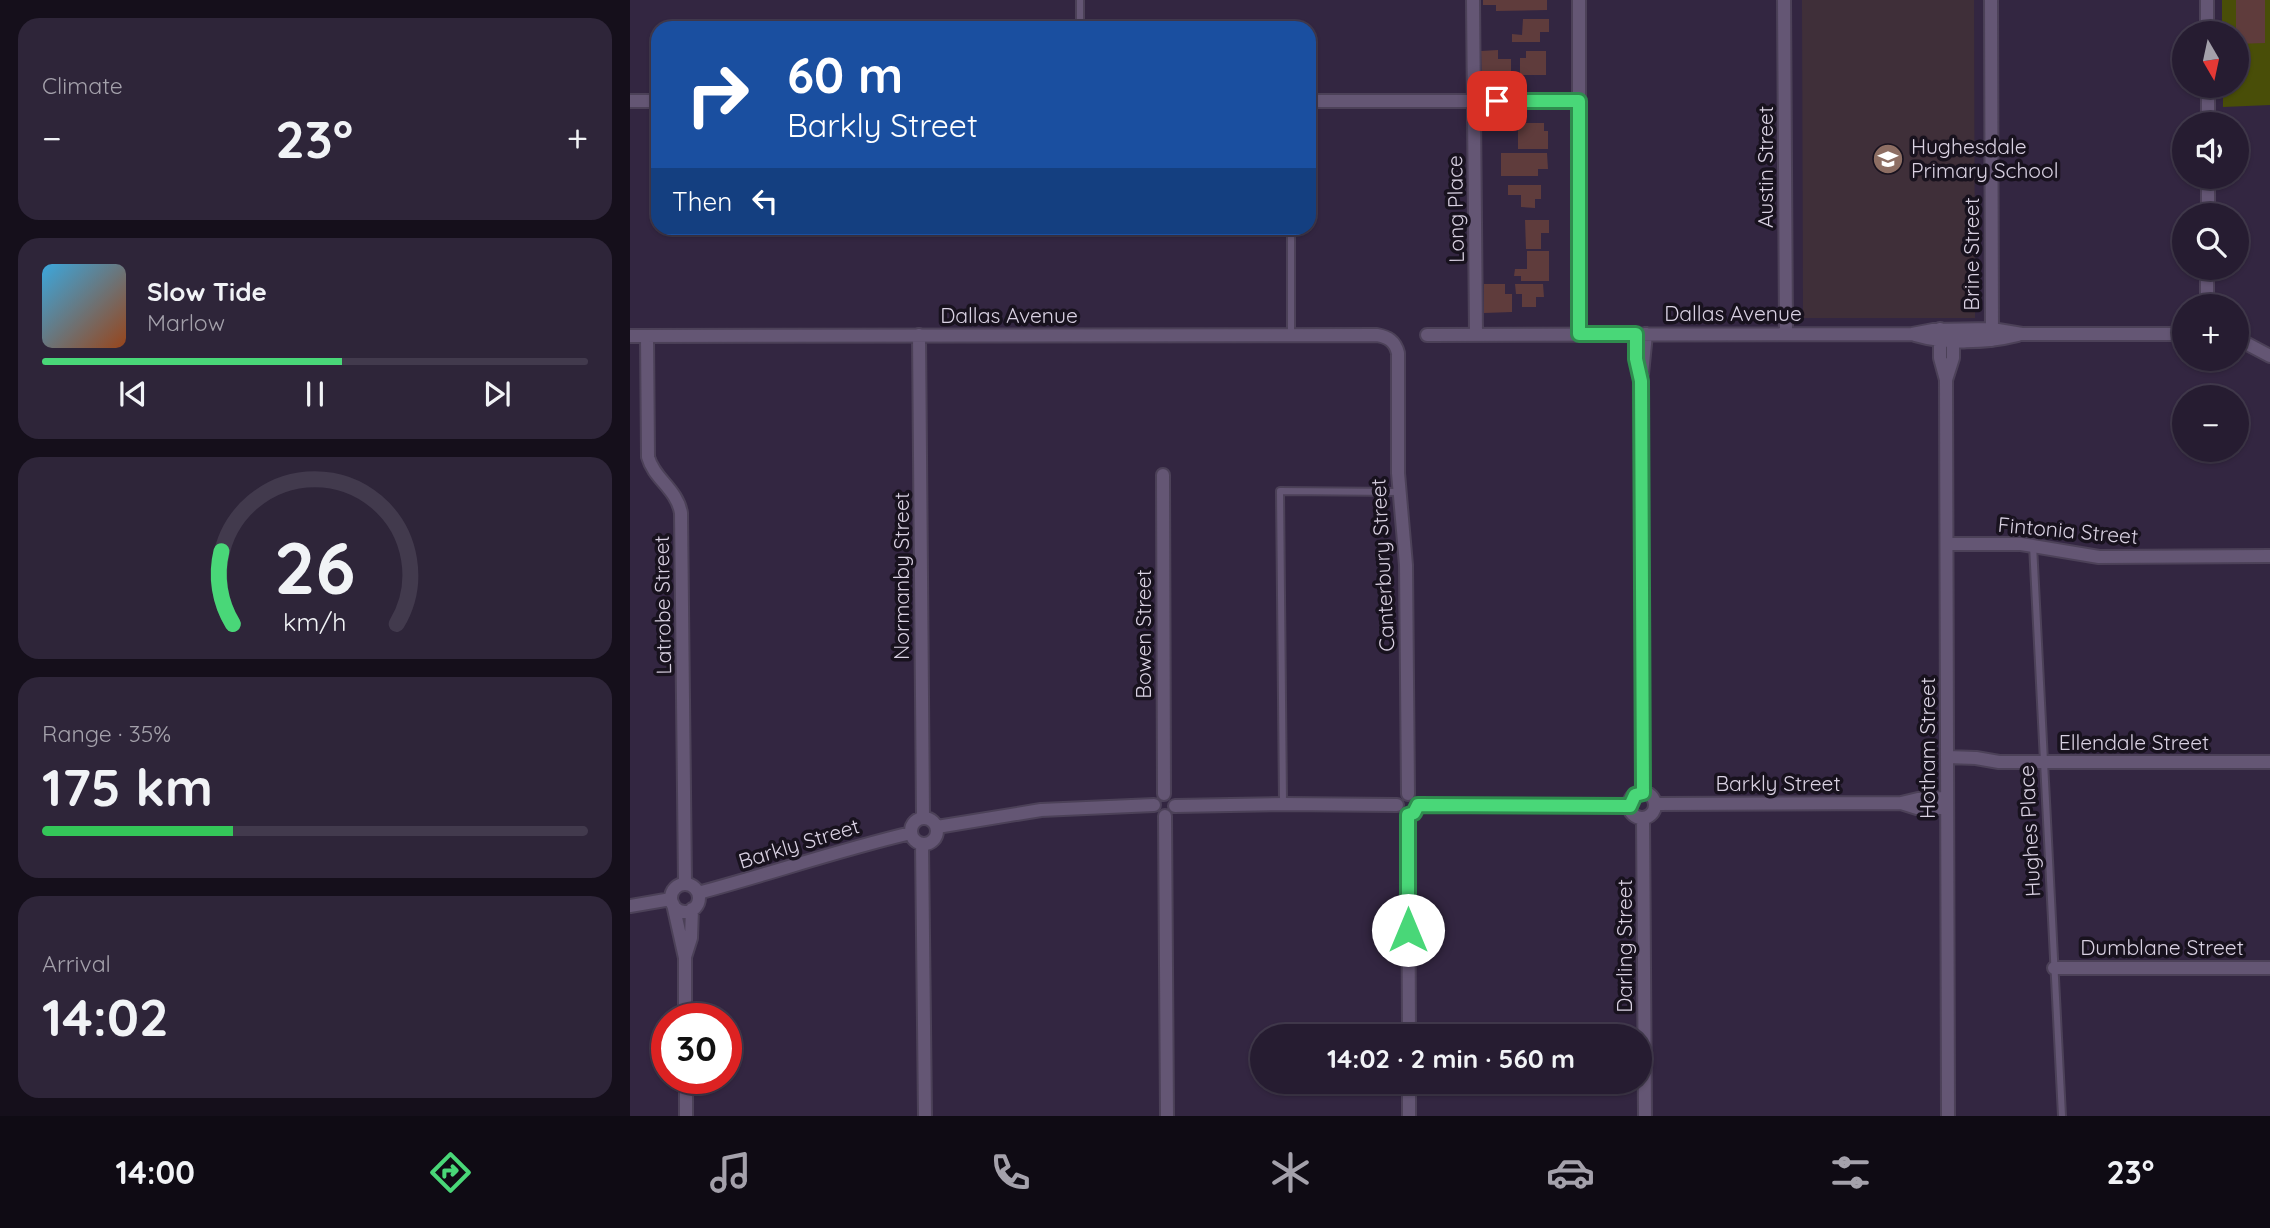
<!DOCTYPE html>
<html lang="en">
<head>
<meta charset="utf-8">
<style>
	:root { --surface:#261c31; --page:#2e2539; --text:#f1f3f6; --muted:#a4a1ab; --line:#423a4d; --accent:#49d778 }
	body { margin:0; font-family:Quicksand,sans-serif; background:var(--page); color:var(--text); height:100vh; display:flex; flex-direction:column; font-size:26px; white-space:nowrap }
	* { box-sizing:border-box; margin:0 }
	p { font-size:23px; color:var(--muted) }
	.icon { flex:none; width:38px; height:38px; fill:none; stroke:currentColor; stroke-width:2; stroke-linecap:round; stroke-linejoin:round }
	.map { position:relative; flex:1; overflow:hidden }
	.drawer { display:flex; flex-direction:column; gap:18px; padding:18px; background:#150f1b; width:630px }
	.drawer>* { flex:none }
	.hud { position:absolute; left:21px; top:21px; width:665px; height:214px; border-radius:21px; box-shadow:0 2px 5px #0004,0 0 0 2px var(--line); background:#1a4fa0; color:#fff; overflow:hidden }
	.needle { width:46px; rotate:171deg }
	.fabs { position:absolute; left:1542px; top:21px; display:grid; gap:14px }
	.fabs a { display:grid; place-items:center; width:77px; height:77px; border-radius:50%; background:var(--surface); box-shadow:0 2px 5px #0004,0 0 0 2px var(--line); font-size:35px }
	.speed { position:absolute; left:21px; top:1003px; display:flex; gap:14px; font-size:35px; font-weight:700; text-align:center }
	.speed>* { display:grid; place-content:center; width:91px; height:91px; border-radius:50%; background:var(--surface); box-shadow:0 2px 5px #0004,0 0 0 2px var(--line); line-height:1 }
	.speed .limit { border:10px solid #d22; background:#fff; color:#111 }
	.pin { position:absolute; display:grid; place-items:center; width:60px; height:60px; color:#fff; margin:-30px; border-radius:14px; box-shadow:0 4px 10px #0006 }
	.me { position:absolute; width:77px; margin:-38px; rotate:0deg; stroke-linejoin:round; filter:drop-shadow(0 0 5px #0008) }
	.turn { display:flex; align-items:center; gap:24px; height:147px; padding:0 21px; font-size:32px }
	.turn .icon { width:91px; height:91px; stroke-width:2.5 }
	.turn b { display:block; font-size:49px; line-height:60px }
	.then { display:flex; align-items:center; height:66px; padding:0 21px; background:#0003; gap:14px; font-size:26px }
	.big { font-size:52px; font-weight:700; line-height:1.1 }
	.drawer .widget { flex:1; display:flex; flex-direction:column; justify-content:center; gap:10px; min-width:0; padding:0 24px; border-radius:21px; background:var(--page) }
	.drawer .dial { align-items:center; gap:0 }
	.dial svg { height:182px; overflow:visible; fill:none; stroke:var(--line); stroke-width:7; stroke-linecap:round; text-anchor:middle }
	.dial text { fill:var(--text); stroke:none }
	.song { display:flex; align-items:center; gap:21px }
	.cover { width:84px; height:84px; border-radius:10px; background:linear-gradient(135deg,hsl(200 70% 55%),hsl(20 70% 35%)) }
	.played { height:7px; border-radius:4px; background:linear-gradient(90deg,var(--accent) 55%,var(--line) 55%) }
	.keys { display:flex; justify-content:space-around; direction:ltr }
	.heat { display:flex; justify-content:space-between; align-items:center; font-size:38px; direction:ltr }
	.charge { height:10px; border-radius:5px; background:linear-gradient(90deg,#34c759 35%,var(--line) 0) }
	.trip { position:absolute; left:620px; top:1024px; width:402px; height:70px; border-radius:35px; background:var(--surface); box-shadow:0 2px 5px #0004,0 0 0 2px var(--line); font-weight:700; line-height:70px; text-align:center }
	.tabs { display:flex; height:112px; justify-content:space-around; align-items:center; background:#0f0b14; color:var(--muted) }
	.tabs .icon { width:49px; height:49px }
	.tabs .on { color:var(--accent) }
	.tabs b { font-size:32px; color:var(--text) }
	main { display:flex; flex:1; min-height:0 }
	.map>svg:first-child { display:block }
	.education { fill:#3f2f39 }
	.green { fill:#494e08 }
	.building { fill:#5f3c3c }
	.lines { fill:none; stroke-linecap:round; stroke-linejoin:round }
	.lane-casing { stroke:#4c4158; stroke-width:10 }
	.street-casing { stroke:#4c4158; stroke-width:16 }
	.lane { stroke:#645674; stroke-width:6 }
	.street { stroke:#645674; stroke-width:12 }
	.route-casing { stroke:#2f8c4e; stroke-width:18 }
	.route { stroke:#49d778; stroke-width:12 }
	.labels { text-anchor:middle; stroke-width:7; stroke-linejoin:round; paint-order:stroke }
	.poi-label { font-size:21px; fill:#d9d1e2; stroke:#18121e; text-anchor:start }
	.street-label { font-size:21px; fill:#d9d1e2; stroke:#18121e }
</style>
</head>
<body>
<main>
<section class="drawer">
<div class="widget"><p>Climate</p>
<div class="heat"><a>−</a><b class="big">23°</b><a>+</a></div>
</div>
<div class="widget">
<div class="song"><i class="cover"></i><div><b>Slow Tide</b><p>Marlow</p></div></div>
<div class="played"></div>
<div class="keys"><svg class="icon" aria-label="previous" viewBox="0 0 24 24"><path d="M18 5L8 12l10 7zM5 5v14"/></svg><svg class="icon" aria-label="pause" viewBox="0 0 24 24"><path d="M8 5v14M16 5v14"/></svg><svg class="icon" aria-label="next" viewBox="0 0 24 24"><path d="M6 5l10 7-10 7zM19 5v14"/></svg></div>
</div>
<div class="widget dial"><svg viewBox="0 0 100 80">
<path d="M14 69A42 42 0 1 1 86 69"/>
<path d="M14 69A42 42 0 0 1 9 37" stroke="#49d778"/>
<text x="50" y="56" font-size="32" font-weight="700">26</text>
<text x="50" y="72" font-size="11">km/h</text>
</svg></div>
<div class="widget"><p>Range · 35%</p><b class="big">175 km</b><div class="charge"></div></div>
<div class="widget"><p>Arrival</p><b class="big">14:02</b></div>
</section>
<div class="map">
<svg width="1640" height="1116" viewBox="0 0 1640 1116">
	<rect width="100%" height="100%" fill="#332641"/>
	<path class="education" d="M1172,0H1344L1345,318H1173Z"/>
	<path class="green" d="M1592,0H1640V105L1593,107V86H1606V33H1592Z"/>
	<path class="building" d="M853,0H917V10L866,11V5H853Z
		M1606,0H1635V43L1606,44Z
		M893,19H919V32H910V42H882V34L892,35Z
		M868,50V59H881V72H875V76H852L851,51Z
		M896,51H916V75H890V58H896Z
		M888,123H914V131H918V149H888Z
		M871,153H917L918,169H908V176H871Z
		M878,185H911V199H905V208L891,207V195H878Z
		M895,220H919V233H911V249H896Z
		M897,251H919V281H891V276H884L885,269H897Z
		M854,284H875V294H882V312L854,313Z
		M885,284H913L914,297H906V307H892V294H886Z"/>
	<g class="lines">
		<g class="lane-casing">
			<path id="lane" d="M450,28V0
				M661,334V228
				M1403,545L1432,1116
				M653,803L650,491L770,492"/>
		</g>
		<g class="street-casing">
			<path id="street" d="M843,0L846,334
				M949,0V334
				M1154,0L1156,333
				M1361,0L1362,340
				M1577,0V33
				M1578,86V124
				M0,101H28
				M679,101H949
				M1578,215V177
				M1577,306V268
				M1310,329V358L1316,380L1318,1116
				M1006,334V359L1011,381L1013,793
				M289,335L293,817
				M797,335L1282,334L1303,330L1362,329L1392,334H1554
				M1285,335C1316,344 1356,343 1388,335
				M0,336L747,335C758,337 765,341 768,353V473L776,565L778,794
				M17,336L18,457C24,479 47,489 51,513L55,884
				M1606,338L1640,356
				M1012,374L1016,334
				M1316,380L1323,358V332
				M533,475L534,794
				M1317,544H1391L1469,557L1640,556
				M1317,757L1346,758L1369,762H1640
				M999 805a13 13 0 1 1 26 0a13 13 0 1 1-26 0Z
				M1271,803L1287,808H1317
				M1025,804L1271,803L1288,799L1317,798
				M788,805H1000
				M545,806L653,804L767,805
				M778,815L779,1036
				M535,816L537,1116
				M281 831a13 13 0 1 1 26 0a13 13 0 1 1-26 0Z
				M1013,818L1015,1116
				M307,827L411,810L524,805
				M292,844L295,1116
				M41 898a14 14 0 1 1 28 0a14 14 0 1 1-28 0Z
				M68,893C139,874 209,850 281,833
				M43,904L55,958V1018
				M0,906L41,899
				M55,957L61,938L62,909
				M1424,968H1640
				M56,1078V1116
				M779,1082V1116"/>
		</g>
		<use href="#lane" class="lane"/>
		<use href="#street" class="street"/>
	</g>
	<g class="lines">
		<g class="route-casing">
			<path id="route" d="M778,930V815L784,813L788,805L1000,806L1005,795L1013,793L1011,381L1006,359V334H949V101H867"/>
		</g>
		<use href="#route" class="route"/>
	</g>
	<defs>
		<g id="school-disc" transform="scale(1.575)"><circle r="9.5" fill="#8d6e63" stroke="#18121e"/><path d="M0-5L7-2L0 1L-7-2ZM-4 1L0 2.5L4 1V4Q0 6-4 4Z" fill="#fff"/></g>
	</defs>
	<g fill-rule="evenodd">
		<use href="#school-disc" x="1258" y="159"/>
	</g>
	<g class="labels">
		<g class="poi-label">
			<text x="1281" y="154">Hughesdale<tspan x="1281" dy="24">Primary School</tspan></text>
		</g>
		<g class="street-label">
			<text transform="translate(1136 167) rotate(-90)" y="7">Austin Street</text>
			<text transform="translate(826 209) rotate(-91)" y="7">Long Place</text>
			<text transform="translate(1342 254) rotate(-90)" y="7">Brine Street</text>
			<text x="1103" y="321">Dallas Avenue</text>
			<text x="379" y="323">Dallas Avenue</text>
			<text transform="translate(1438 531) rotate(5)" y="7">Fintonia Street</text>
			<text transform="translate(753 565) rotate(-93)" y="7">Canterbury Street</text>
			<text transform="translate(272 576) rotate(-90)" y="7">Normanby Street</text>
			<text transform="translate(33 605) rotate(-91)" y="7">Latrobe Street</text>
			<text transform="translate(514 634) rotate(-90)" y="7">Bowen Street</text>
			<text x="1504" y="750">Ellendale Street</text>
			<text transform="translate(1298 748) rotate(-90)" y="7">Hotham Street</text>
			<text x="1148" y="791">Barkly Street</text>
			<text transform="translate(1400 831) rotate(-93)" y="7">Hughes Place</text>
			<text transform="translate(169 844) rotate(-17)" y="7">Barkly Street</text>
			<text transform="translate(995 946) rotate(-90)" y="7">Darling Street</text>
			<text x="1532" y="955">Dumblane Street</text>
		</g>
	</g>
</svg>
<div class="fabs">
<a><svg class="needle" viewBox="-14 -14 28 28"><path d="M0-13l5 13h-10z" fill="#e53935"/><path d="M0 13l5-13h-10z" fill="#a4a1ab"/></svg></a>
<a><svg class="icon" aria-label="sound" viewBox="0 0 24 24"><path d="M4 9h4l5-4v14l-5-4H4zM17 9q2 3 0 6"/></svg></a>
<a><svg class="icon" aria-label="search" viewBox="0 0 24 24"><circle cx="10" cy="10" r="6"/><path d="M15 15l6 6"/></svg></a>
<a>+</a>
<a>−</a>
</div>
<div class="speed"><div class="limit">30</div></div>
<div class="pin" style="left:867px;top:101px;background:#d93025"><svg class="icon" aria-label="arrive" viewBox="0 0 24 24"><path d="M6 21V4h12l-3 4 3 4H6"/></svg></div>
<svg class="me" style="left:778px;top:930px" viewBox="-20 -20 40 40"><circle r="19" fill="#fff"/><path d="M0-13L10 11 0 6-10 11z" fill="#49d778"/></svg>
<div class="trip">14:02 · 2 min · 560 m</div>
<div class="hud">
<div class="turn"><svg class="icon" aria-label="right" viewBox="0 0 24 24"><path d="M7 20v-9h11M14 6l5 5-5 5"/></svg><div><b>60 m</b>Barkly Street</div></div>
<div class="then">Then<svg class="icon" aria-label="left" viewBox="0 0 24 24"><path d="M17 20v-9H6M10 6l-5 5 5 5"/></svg></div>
</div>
</div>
</main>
<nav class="tabs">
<b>14:00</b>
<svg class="icon on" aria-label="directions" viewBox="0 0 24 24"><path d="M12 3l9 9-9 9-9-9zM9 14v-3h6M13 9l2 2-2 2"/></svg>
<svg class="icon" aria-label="music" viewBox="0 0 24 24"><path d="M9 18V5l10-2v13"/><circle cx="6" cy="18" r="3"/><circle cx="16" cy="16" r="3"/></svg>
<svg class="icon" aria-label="phone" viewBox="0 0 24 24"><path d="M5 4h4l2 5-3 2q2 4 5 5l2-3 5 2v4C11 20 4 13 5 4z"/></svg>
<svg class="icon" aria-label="climate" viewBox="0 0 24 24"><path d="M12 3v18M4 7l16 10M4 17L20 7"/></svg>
<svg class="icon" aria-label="car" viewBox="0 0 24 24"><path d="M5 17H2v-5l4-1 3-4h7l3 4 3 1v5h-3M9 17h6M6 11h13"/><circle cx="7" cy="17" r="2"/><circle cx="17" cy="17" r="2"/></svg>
<svg class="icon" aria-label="filters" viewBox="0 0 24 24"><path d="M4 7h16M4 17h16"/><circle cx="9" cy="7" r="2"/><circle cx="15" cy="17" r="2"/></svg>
<b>23°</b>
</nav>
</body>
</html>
